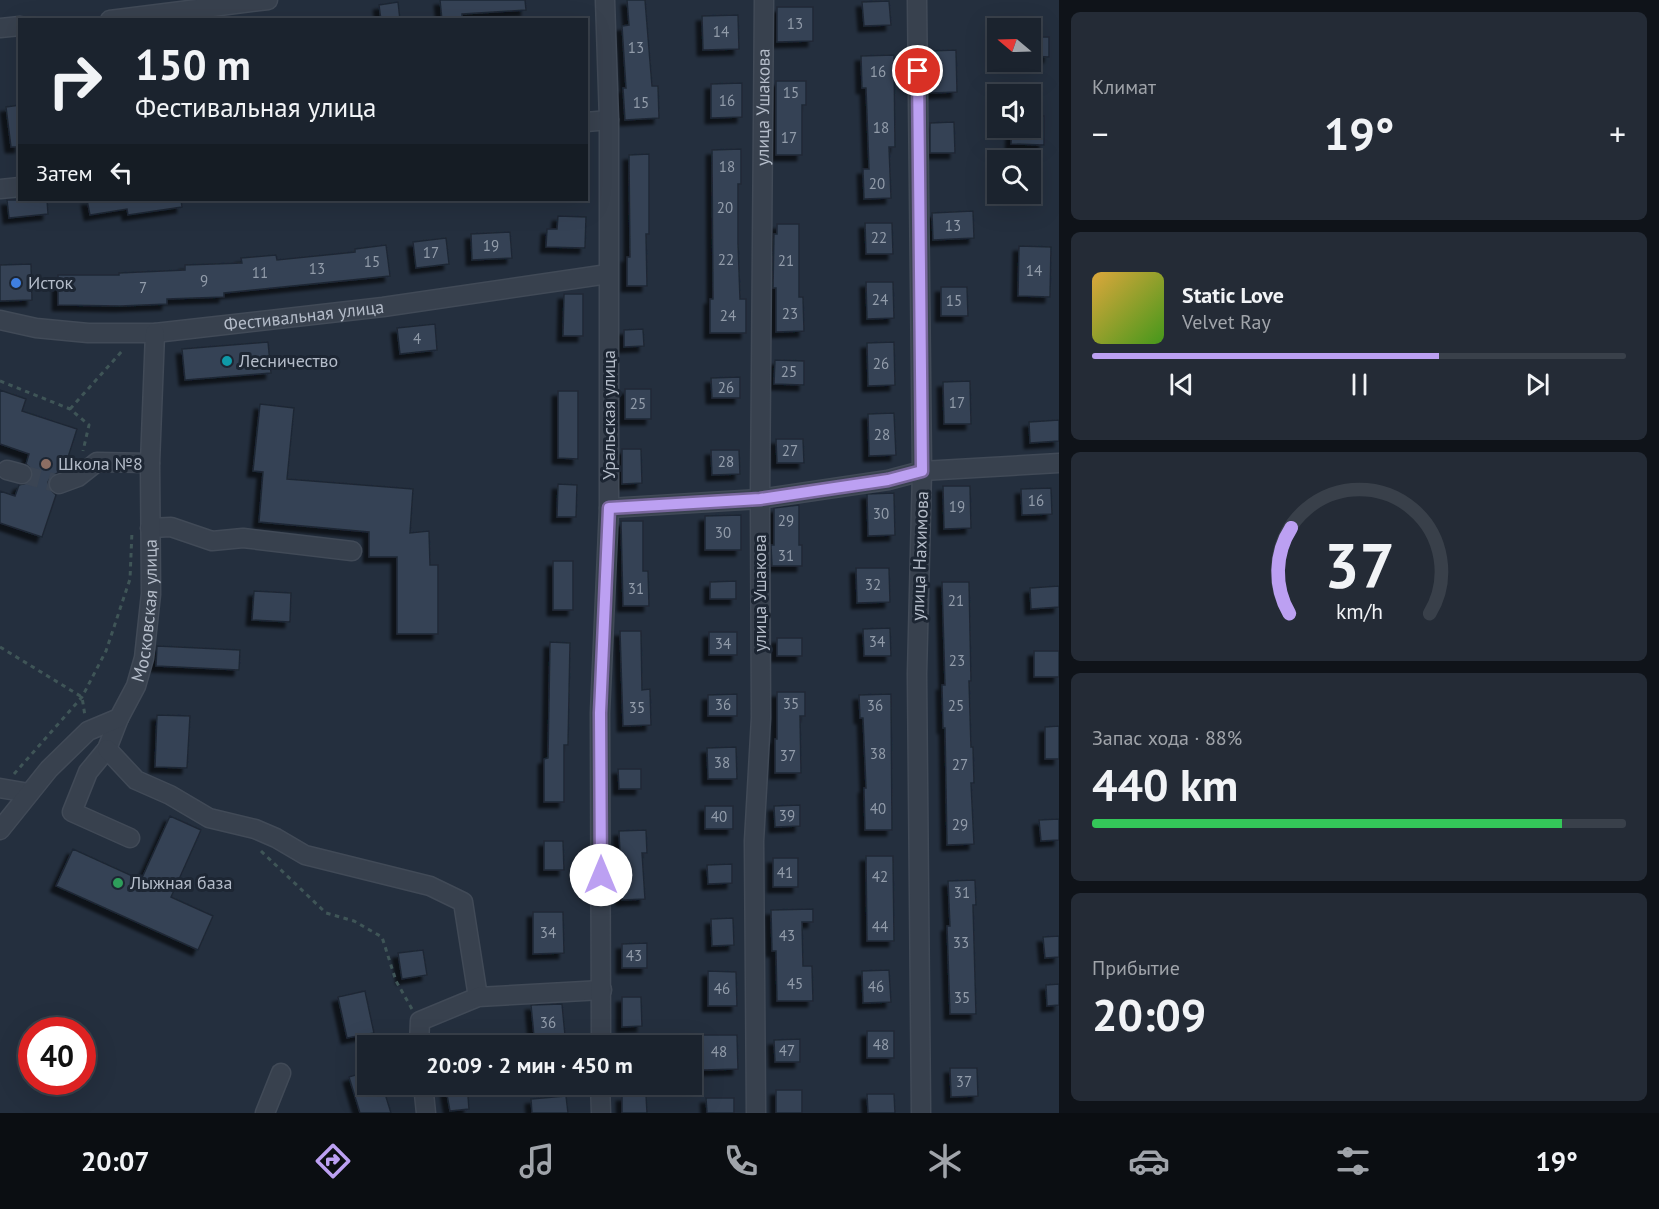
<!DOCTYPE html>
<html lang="ru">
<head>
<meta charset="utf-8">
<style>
	:root { --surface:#1b232e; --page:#242b36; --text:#f1f3f6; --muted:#a0a4aa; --line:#39404a; --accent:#bca0f2 }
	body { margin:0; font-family:"PT Sans",sans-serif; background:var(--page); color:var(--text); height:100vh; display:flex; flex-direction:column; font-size:22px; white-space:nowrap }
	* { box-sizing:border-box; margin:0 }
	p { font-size:20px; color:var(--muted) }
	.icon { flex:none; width:33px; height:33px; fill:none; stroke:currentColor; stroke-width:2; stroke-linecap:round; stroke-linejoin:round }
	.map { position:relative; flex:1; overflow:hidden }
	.panel { display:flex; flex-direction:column; gap:12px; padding:12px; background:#0f1319; width:600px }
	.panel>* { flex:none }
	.hud { position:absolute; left:18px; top:18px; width:570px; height:183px; border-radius:0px; box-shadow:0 6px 24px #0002,0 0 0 2px var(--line); background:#1b232e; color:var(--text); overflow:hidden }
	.needle { width:39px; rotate:289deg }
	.tools { position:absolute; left:987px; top:18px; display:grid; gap:12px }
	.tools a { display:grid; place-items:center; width:54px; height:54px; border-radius:0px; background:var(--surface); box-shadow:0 6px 24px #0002,0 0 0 2px var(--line); font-size:30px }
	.speed { position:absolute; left:18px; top:1017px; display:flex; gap:12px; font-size:30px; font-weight:700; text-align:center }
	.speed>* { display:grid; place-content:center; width:78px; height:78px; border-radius:50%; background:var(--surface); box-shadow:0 6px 24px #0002,0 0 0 2px var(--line); line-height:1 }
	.speed .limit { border:9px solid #d22; background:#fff; color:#111 }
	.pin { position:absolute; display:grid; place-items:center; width:51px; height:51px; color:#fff; margin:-26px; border:3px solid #fff; border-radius:50%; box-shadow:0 2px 6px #0007 }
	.me { position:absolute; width:66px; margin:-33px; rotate:0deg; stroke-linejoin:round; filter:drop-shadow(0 0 4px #0008) }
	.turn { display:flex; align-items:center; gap:21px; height:126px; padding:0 18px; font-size:27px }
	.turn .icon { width:78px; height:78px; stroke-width:2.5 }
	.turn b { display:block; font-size:42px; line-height:51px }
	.then { display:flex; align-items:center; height:57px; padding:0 18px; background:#0003; gap:12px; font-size:22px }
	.big { font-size:45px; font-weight:700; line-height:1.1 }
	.panel .tile { flex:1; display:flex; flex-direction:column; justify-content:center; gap:9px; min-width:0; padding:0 21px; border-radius:9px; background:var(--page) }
	.panel .dial { align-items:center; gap:0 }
	.dial svg { height:156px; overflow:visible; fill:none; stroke:var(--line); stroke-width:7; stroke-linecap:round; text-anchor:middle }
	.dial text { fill:var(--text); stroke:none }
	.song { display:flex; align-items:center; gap:18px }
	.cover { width:72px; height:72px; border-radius:9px; background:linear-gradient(135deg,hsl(40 70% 55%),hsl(100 70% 35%)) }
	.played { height:6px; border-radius:3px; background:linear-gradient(90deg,var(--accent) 65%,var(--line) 65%) }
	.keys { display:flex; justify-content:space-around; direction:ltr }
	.heat { display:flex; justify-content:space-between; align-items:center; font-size:33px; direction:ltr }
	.charge { height:9px; border-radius:4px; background:linear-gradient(90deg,#34c759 88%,var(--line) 0) }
	.trip { position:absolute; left:357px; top:1035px; width:345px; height:60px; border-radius:0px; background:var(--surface); box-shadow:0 6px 24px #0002,0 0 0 2px var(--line); font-weight:700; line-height:60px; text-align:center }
	.menu { display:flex; height:96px; justify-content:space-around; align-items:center; background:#0b0e12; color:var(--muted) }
	.menu .icon { width:42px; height:42px }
	.menu .selected { color:var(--accent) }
	.menu b { font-size:27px; color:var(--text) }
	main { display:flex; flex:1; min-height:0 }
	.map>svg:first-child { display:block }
	.building { fill:#364354; stroke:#1f2835; stroke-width:1.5; filter:url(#shadow) }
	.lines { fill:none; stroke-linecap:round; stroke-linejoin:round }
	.minor-tunnel { stroke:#3a4453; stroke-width:18; stroke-dasharray:18 9; stroke-linecap:butt }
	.minor-casing { stroke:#414a57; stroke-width:21 }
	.path { stroke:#3f5557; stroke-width:3; stroke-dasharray:4.5 4.5; stroke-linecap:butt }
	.minor { stroke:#38414e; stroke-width:18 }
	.route-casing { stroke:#7a689d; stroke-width:15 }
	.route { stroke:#bca0f2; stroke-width:10 }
	.shop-dot { fill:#3f7fe0; stroke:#1d2633; stroke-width:2 }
	.culture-dot { fill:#0f9aa8; stroke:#1d2633; stroke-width:2 }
	.education-dot { fill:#8d6e63; stroke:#1d2633; stroke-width:2 }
	.leisure-dot { fill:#2e9e5b; stroke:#1d2633; stroke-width:2 }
	.labels { text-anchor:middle; stroke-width:6; stroke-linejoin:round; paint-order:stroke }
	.number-label { font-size:15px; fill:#929caa }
	.street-label { font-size:18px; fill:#b4bcc9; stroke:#1d2633 }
	.poi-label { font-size:18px; fill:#b4bcc9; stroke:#1d2633; text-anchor:start }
</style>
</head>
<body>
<main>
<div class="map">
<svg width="1059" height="1113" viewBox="0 0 1059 1113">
	<defs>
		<filter id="shadow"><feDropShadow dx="-5.5" dy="5.5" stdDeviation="1.5" flood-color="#0009"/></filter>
	</defs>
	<rect width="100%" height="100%" fill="#242f3e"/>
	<path class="building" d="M440,0H525L526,10L462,14V20H442Z
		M627,0H645L652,86H658L659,118L625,120L623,88H626L622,26L629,25Z
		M889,1L891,25L864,26L862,2Z
		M398,2L400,20H381L379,5Z
		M777,7H813V41L777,42Z
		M738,15L739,49L703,50L702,16Z
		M1030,37H1049V57L1030,56Z
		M956,50L957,92L930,93L929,51Z
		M894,55L895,147H889L891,198L864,199L863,169H869L866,88H862L861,56Z
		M776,81H806V105H802V155H776Z
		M742,83V117L711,118V84Z
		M20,105V147H11L6,107Z
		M1030,116H1044V145L1011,144L1012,128H1030Z
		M954,122L955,153H930V123Z
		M741,149V184H738V243L740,299H746V333H710V299H713L712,150Z
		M649,154V234H646L647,286H627V257H630L629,155Z
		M7,200H47L48,214L9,218Z
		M87,200H181L182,207L128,215L127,209L90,215Z
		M973,211L974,238L933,240L932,213Z
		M558,216L586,217L585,248L546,247L547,229H557Z
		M865,223H892L893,254H866Z
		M777,224H799V297H803L804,331L776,332V288H773L774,234H777Z
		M510,232L512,258L472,260L471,234Z
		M446,238L449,264L416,268L413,242Z
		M386,245L390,276L224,293V297L167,299V304L120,306L58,305V275H119V273L185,270V265L242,263L241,258L276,255L277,260L355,252V249Z
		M1019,246L1051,247L1050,297L1018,296Z
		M31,264L32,300L0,301V265Z
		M866,282H893L894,318L867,319Z
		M941,287H967L968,316H941Z
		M564,294H583V336H563Z
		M435,324L437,350L400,354L397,328Z
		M643,329L644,346L624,347V330Z
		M268,342L271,373L185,380L182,349Z
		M894,342L895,385L868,386L867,343Z
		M775,360L804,361V385L774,384Z
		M740,377V398H712L711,378Z
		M970,381L971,424H944L943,382Z
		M625,389H651V419H625Z
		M0,390L26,399L22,411L77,429L64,470L51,476L48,482L49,488L56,495L42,537L0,523V491L15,496L19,485L30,482L33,476V471L26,464L29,454L0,444Z
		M558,391H578V459L558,458Z
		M260,404L294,408L287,479L413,489L410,533L429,531L430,565H438V634H397V557H369V532L259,522L263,472L253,471Z
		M894,413L896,455L869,456L868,414Z
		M1059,420V441L1030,443L1029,422Z
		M776,439H803L804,463H777Z
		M622,449H641L642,483L622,484Z
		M711,450H739L740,474L712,475Z
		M558,484L577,485L576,517H557Z
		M943,486H970L971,528L944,529Z
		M1051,488L1052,514L1022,515L1021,489Z
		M894,493L895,535L868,536L867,494Z
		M799,505V545H802V566H772L771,545H774V508Z
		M741,515V550H705V516Z
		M621,521H643V571H648L649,606H623Z
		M553,561H573V610H553Z
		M856,568H889L890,602L857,603Z
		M736,581V599H710V582Z
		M942,582H969L971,681H969L971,747H973L974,783H971L974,844L947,845L945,728H943L942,685H945Z
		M1059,586V607L1031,609L1030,588Z
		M254,591L291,593L290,622L252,620Z
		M890,628L891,656H864L863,629Z
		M620,631H641L642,690L650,689L651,725L623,726Z
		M709,632H737V655H709Z
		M777,638H802V656H777Z
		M550,642L570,643L568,745H564V802H544V759L548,758Z
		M157,646L240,650L239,670L156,666Z
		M1034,651H1059V677H1034Z
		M777,692H805V716H800L801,773H775V739H777Z
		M737,694V716H708V695Z
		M891,694L892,830H865L864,788H866L863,718H860L859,695Z
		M157,715L190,716L187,768L155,767Z
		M1059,726V759H1045V727Z
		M736,747L737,779H708L707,748Z
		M618,769H641V789H619Z
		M800,805V826L775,827L774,806Z
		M705,806H733V829H705Z
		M170,816L201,830L171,897L213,916L198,950L56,886L73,849L141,880Z
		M1059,819V840L1041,841L1039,820Z
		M646,830L647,853H642L645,899L622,900L619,831Z
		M544,841H563L564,870H544Z
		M866,856H893L894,941H867Z
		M773,858H798V887H773Z
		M732,864V883L708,884L707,865Z
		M975,880L976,905H973L976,1014H950L947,926H950L948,881Z
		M813,909V922H802L803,966H812L813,1001H777L776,951H772L771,910Z
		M533,912H563L564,953L533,954Z
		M733,918L734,945L712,946L711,919Z
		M1059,936V957L1045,958L1043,937Z
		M647,943V968H622V944Z
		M423,950L427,975L402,979L398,953Z
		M889,970L891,1002L863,1003L862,971Z
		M708,971L736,972L737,1006H708Z
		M1059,984V1005L1047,1006L1046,985Z
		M365,991L374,1033L347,1038L338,997Z
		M622,997H641L642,1026L622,1027Z
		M562,1004L566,1046H535L531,1005Z
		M867,1031H894V1058H867Z
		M701,1035H737L738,1069L702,1070Z
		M800,1039V1062H775L774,1040Z
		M950,1068H977L978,1096L951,1097Z
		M368,1071V1084H382L391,1113H360L349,1077Z
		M445,1084H467L469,1109L450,1111Z
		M776,1090H802V1113H776Z
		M867,1094H894L895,1113H868Z
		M646,1095L647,1113H622V1096Z
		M566,1096L568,1113H532L531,1099Z
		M706,1098H734V1113H707Z"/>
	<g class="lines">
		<path class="minor-tunnel" d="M22,474L59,484"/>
		<g class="minor-casing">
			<g id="minor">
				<path d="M917,0L922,471L917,674L921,1113"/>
				<path d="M110,20L268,0"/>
				<path d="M0,28L20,26"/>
				<path d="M586,122L609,120"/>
				<path d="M0,189L20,187"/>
				<path id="s1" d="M0,320L36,328L88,333H155L383,307L608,274"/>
				<path d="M7,470L22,474"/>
				<path d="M59,484L78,477L97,462L150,463"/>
				<path d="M609,508L760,499L888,480L922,471L1059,463"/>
				<path d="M150,528L171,527L212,541L243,538L352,551"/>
				<path d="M119,718L107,749L88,772L72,812L130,838"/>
				<path d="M107,749L136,780L170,795L209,818L255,829L276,838L305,855L430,886L463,902L478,997"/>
				<path d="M0,788L29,793"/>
				<path id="s2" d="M0,830L49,769L88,731L119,718L136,686L144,658L151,594L150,463L155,333"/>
				<path d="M419,1046L420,1021L478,997L602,990"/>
				<path d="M601,1046L600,713L609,508V120L605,0"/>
				<path d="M423,1084L426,1113"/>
				<path d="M600,1084L601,1113"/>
				<path d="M265,1113L281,1073"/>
				<path id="s3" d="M756,1113L754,841L761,718L760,499L764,0"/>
			</g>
		</g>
		<path class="path" d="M0,381L70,409L89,425L83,451
			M70,409L123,350
			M0,647L82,697L85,716
			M14,774L82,697L106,651L130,579L132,531
			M261,851L326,913L354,921L382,937L396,981L412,1009"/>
		<use href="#minor" class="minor"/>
	</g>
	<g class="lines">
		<g class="route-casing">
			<path id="route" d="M601,875L600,713L609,508L760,499L888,480L922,471L918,71"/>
		</g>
		<use href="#route" class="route"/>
	</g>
	<circle class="shop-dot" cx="16" cy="283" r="6"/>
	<circle class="culture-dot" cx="227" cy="361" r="6"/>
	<circle class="education-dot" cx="46" cy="464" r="6"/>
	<circle class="leisure-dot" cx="118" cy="883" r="6"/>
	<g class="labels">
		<g class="number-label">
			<text x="795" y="29">13</text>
			<text x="721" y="37">14</text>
			<text x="636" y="53">13</text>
			<text x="878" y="77">16</text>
			<text x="791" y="98">15</text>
			<text x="727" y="106">16</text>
			<text x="641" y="108">15</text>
			<text x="881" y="133">18</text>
			<text x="789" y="143">17</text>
			<text x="727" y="172">18</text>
			<text x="877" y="189">20</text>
			<text x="725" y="213">20</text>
			<text x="953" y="231">13</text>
			<text x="879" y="243">22</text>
			<text x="491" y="251">19</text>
			<text x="431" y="258">17</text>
			<text x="726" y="265">22</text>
			<text x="786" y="266">21</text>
			<text x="372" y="267">15</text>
			<text x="317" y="274">13</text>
			<text x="1034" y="276">14</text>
			<text x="260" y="278">11</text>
			<text x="204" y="286">9</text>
			<text x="143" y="293">7</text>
			<text x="880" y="305">24</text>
			<text x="954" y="306">15</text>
			<text x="790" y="319">23</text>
			<text x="728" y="321">24</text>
			<text x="417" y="344">4</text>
			<text x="881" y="369">26</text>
			<text x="789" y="377">25</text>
			<text x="726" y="393">26</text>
			<text x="957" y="408">17</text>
			<text x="638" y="409">25</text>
			<text x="882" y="440">28</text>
			<text x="790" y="456">27</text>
			<text x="726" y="467">28</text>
			<text x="1036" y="506">16</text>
			<text x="957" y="512">19</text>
			<text x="881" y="519">30</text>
			<text x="786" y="526">29</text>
			<text x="723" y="538">30</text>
			<text x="786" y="561">31</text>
			<text x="873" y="590">32</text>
			<text x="636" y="594">31</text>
			<text x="956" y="606">21</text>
			<text x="877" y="647">34</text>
			<text x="723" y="649">34</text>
			<text x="957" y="666">23</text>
			<text x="791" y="709">35</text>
			<text x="723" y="710">36</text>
			<text x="875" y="711">36</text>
			<text x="956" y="711">25</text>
			<text x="637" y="713">35</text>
			<text x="878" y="759">38</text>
			<text x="788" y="761">37</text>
			<text x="722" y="768">38</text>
			<text x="960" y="770">27</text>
			<text x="878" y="814">40</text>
			<text x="787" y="821">39</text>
			<text x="719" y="822">40</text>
			<text x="960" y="830">29</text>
			<text x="785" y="878">41</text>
			<text x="880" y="882">42</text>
			<text x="962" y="898">31</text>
			<text x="880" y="932">44</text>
			<text x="548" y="938">34</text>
			<text x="787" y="941">43</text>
			<text x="961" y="948">33</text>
			<text x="634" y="961">43</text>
			<text x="795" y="989">45</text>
			<text x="876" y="992">46</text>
			<text x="722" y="994">46</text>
			<text x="962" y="1003">35</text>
			<text x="548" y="1028">36</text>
			<text x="881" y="1050">48</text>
			<text x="787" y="1056">47</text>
			<text x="719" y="1057">48</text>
			<text x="964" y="1087">37</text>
		</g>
		<g class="street-label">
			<text dy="6" stroke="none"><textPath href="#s3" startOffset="1006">улица Ушакова</textPath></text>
			<text dy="6" stroke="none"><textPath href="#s1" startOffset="306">Фестивальная улица</textPath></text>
			<text transform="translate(609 415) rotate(-90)" y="6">Уральская улица</text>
			<text transform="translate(920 556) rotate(-88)" y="6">улица Нахимова</text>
			<text transform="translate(760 593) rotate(-90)" y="6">улица Ушакова</text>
			<text dy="6" stroke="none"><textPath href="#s2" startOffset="279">Московская улица</textPath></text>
		</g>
		<g class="poi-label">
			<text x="28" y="289">Исток</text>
			<text x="239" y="367">Лесничество</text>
			<text x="58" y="470">Школа №8</text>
			<text x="130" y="889">Лыжная база</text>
		</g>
	</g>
</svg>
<div class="tools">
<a><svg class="needle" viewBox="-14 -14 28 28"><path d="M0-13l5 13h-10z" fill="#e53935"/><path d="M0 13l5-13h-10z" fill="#a0a4aa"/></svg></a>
<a><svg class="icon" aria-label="sound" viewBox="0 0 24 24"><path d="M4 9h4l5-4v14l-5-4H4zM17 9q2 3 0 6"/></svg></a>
<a><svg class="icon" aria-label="search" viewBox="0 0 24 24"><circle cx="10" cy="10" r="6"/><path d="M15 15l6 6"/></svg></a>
</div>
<div class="speed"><div class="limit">40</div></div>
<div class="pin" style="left:918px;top:71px;background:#d93025"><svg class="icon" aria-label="arrive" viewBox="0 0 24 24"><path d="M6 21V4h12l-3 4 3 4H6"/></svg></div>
<svg class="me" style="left:601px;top:875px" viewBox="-20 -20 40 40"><circle r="19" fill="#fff"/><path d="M0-13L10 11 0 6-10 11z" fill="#bca0f2"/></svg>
<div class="trip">20:09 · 2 мин · 450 m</div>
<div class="hud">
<div class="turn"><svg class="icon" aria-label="right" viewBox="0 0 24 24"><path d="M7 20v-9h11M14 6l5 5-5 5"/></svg><div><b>150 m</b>Фестивальная улица</div></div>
<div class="then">Затем<svg class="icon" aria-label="left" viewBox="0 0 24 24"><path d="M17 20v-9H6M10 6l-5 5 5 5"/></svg></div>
</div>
</div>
<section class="panel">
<div class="tile"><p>Климат</p>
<div class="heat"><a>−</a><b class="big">19°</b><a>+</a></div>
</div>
<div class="tile">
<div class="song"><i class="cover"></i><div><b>Static Love</b><p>Velvet Ray</p></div></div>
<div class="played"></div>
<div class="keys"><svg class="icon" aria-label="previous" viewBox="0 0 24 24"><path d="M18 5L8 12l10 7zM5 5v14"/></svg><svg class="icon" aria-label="pause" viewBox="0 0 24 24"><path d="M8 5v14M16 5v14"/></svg><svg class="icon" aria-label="next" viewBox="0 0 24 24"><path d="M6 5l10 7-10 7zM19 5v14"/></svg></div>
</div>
<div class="tile dial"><svg viewBox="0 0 100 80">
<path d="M14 69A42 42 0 1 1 86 69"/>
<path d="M14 69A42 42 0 0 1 15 25" stroke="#bca0f2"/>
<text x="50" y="56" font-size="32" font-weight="700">37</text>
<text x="50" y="72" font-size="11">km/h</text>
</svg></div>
<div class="tile"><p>Запас хода · 88%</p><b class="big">440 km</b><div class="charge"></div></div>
<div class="tile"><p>Прибытие</p><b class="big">20:09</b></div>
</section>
</main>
<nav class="menu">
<b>20:07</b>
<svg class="icon selected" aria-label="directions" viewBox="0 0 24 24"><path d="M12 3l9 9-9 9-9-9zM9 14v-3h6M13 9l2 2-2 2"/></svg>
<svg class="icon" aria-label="music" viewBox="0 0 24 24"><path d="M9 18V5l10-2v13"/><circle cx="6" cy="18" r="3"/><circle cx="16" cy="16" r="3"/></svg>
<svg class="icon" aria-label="phone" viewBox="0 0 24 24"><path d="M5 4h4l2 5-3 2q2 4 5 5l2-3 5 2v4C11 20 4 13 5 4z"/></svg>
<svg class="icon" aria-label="climate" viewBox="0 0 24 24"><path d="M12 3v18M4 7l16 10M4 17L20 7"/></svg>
<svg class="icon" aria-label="car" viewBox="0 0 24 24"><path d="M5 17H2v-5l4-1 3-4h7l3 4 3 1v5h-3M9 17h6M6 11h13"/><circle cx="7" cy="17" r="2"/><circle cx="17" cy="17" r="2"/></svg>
<svg class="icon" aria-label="filters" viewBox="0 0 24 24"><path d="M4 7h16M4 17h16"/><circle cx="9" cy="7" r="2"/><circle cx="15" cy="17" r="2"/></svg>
<b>19°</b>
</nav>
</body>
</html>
